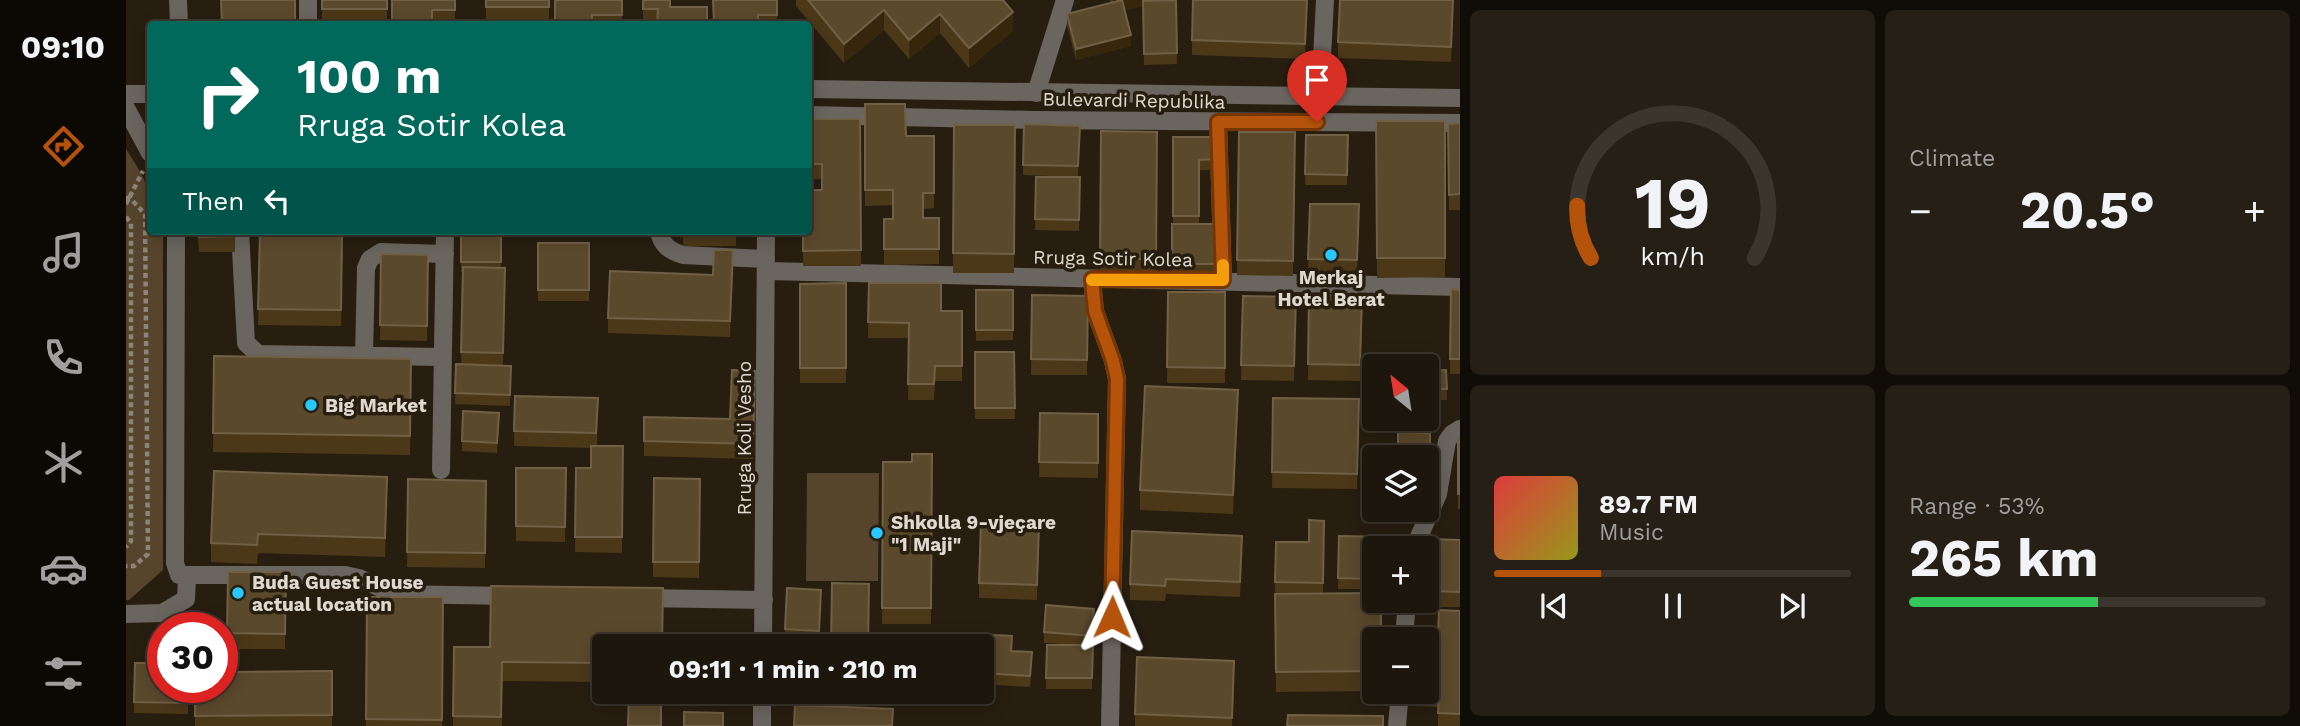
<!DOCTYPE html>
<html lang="en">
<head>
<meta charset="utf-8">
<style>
	:root { --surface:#1d160c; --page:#251f15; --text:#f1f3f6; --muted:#a09f9d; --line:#3b352d; --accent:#b45309 }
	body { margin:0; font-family:"Work Sans",sans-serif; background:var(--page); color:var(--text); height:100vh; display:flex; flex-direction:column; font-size:26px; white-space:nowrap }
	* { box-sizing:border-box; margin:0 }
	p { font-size:23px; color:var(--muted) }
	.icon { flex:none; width:38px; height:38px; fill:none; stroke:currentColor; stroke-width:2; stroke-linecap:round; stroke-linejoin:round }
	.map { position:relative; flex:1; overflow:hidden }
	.details { display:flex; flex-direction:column; gap:10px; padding:10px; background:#100c07; width:840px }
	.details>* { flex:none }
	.banner { position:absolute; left:21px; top:21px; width:665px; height:214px; border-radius:7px; box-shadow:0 4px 18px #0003,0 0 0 2px var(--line); background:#00695c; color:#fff; overflow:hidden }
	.needle { width:46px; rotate:330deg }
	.controls { position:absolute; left:1236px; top:354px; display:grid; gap:14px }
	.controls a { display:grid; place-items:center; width:77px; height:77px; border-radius:7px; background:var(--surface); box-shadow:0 4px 18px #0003,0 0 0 2px var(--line); font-size:35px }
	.speed { position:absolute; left:21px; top:612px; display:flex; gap:14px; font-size:35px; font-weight:700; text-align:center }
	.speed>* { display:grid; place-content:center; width:91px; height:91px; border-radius:50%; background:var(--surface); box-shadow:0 4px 18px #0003,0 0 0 2px var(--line); line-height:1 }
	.speed .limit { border:10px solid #d22; background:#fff; color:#111 }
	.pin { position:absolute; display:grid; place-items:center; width:60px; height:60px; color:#fff; margin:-72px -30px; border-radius:50% 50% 50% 0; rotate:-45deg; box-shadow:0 0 7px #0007 }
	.pin .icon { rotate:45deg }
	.me { position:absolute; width:77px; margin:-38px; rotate:1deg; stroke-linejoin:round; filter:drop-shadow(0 0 5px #0008) }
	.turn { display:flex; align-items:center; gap:24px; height:147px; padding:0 35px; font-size:32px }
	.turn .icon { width:91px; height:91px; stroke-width:2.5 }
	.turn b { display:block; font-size:49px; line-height:60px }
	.then { display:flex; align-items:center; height:66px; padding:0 35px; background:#0003; gap:14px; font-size:26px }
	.big { font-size:52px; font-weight:700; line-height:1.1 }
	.details .widget { flex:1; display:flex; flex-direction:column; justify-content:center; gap:10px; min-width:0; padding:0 24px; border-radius:10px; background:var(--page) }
	.details .dial { align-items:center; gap:0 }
	.dial svg { height:182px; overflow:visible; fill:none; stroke:var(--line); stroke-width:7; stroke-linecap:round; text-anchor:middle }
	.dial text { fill:var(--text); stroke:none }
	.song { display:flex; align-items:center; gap:21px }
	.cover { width:84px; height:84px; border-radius:10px; background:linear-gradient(135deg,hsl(0 70% 55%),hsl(60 70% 35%)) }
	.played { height:7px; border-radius:4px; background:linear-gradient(90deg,var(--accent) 30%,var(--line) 30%) }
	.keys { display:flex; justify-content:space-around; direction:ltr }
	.heat { display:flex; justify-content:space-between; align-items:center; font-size:38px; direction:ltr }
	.charge { height:10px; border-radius:5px; background:linear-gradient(90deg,#34c759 53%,var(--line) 0) }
	.details .tiles { flex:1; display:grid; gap:10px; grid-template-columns:repeat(2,1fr) }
	.trip { position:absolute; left:466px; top:634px; width:402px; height:70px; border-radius:7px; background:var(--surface); box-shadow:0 4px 18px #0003,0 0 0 2px var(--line); font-weight:700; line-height:70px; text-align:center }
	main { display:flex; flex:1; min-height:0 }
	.tabs { display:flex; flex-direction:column; width:126px; justify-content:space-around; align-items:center; background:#0c0905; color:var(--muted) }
	.tabs .icon { width:49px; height:49px }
	.tabs .on { color:var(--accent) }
	.tabs b { font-size:32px; color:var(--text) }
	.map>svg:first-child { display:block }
	.green { fill:#56452c }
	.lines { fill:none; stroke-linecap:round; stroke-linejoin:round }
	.path { stroke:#8c8478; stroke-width:4.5; stroke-dasharray:5 3.5; stroke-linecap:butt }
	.minor { stroke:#6a655e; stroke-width:18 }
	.wall { fill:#4b3818 }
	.shaded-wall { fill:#36260c }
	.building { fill:#5b492c; stroke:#706045; stroke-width:2 }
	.route-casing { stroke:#753606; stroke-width:18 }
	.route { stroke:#b45309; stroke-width:12 }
	.slow { stroke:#f59e0b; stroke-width:12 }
	.poi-dot { fill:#27c8ff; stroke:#271e10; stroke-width:2.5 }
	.labels { text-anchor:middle; stroke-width:7; stroke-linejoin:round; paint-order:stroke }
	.street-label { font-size:19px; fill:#e0d9d0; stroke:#271e10 }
	.poi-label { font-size:19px; font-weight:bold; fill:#e0d9d0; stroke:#271e10; text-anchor:start }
</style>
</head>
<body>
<main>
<nav class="tabs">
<b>09:10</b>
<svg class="icon on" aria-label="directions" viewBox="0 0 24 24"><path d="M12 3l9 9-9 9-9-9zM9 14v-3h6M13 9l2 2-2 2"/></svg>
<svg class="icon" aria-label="music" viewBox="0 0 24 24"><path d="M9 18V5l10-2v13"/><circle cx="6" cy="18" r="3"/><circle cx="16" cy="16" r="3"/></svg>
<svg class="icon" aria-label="phone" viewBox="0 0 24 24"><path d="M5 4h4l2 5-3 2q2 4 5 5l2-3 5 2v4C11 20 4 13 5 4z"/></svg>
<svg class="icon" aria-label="climate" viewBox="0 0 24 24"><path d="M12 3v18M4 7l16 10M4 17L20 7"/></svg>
<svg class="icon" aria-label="car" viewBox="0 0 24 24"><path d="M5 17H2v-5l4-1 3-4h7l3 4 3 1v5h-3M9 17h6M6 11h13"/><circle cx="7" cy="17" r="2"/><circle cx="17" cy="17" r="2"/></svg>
<svg class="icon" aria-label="filters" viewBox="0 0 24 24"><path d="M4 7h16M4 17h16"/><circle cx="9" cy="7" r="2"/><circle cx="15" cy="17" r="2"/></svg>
</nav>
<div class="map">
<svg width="1334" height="726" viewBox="0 0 1334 726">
	<rect width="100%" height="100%" fill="#271e10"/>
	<path class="green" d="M0,149C23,184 24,188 24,231H36L37,234V570L3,600H0Z
		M681,473H753L752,581H680Z"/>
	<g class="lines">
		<path class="path" d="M0,198H4L19,214L22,554L8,566H0
			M0,204L17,171
			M0,217L5,223V541L0,547"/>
		<path class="minor" d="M52,0L53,24
			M182,24V0
			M682,89L1334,98
			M910,93L939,0
			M0,94H24
			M1194,96L1199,0
			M0,108L24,153
			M682,115L907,120L1334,123
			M1092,122L1097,280
			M50,231L49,563L53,575H219L233,578L268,594L386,596
			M114,231L120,343L132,354L316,357
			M533,231C535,245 544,251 557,255L640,259
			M640,271L1334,287
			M966,279L969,311L987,361L991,379L984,726
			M238,356L240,268L244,259L255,252L319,254
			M315,470L319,231
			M1288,548L1312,494L1321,441L1326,434L1334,429
			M516,598L638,600
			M0,614L36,613L60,599L61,577
			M1278,639L1281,600
			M637,646L640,231
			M636,726V691
			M1271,726L1274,691"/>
	</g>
	<path class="wall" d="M196,0H261V24H196Z
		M329,0V24H266Z
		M360,0H423V22H360Z
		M496,0V24H429Z
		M517,0L544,7L581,24H517Z
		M651,0V24H587Z
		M670,0H877L887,31L843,68L814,33L783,59L758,30L718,63L670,6Z
		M984,0H1050L1051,64L1018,65L1017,6L998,10L1005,46L950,60L941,25V14L984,3Z
		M1181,0L1179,59L1066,55V40Z
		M1327,0L1325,62L1212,58V42Z
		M739,104L780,136H808V208L797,209V218H813V264L758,265V219H767V205L739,206Z
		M682,119H734L735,266H677V231L696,190V179H682Z
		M1250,121H1319V277L1251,278Z
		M1334,123V210H1323L1322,124Z
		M898,124L954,126L952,177L897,175Z
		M828,125H889L888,273H827Z
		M975,131L1031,132L1030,275L974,274Z
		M1113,132H1169L1167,276L1111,275Z
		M1180,135H1222L1221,185H1179Z
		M1047,137H1090V170H1073V224H1093V274L1046,275V224H1047Z
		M910,177H954L953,231L909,230Z
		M1184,204H1233L1231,276L1182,275Z
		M71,231H109V252H73Z
		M134,231H217L215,326L132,325Z
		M335,231H375V268H379L377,365L385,366L384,406L329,404L330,364H335L336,272H335Z
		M557,231H610V246H557Z
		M412,243H463V301H412Z
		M255,254L302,255L301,341L254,340Z
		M607,266L604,337L482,333V318Z
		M720,283V383H674V284Z
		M743,283L815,311H836V381H809L808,400H782L783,338H742Z
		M1325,289L1334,290V374H1324Z
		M850,290H887V340L850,341Z
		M1042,292H1099V383H1041Z
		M906,295L962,296L961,375H905Z
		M1183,295L1236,296L1234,381L1182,380Z
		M1117,296L1170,297L1168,381L1115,380Z
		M849,352H888L889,419H849Z
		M88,356L285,359L284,455L87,452Z
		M1320,370L1321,400H1300V371Z
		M629,386L627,459L518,456V417L604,419Z
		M389,396L472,398L471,446H497L496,553L449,552L450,468H465V448L388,446Z
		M1147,398L1233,399L1231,489L1146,488Z
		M1112,409L1107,514L1014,510V490Z
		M914,413L972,414V478L913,477Z
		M1277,418H1300V422H1277Z
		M373,424L371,453L336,451V441Z
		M1304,433V491H1300V457L1272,448Z
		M1332,438H1334V509H1332Z
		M806,454L805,624H756L757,462H786Z
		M390,468H440L439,542L390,541Z
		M528,478L574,479L573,578L527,577Z
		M282,479L360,481L359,568L281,567Z
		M261,496L259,557L132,553L131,564L85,562V543Z
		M1198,521L1197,593H1149L1150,542H1183Z
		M1213,536L1248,548V589H1212Z
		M913,539L911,600L853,598V583Z
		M1305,539L1334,540V607H1305Z
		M1116,551L1114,597L1040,594L1039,601L1004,600V584Z
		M102,572H160L159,649H101Z
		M1149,594L1248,639V691L1150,692Z
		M241,597H317L316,726H240Z
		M695,600L693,641L659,640V629Z
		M1334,611V726H1312V707L1289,706V691H1300L1311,654Z
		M968,619L966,645V689H920L921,645H951L918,643V632Z
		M478,646V682L376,681V726H327L328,647Z
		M856,646L885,651L906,663L904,687L856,684Z
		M9,663L62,688V714L8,713Z
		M206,671V726H69V688Z
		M1108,676L1106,726H1009V714Z
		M567,691H610V699L567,700Z"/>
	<path class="shaded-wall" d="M987,0H1033V2L987,13Z
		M758,10V30L718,63V44Z
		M887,12V31L843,68V48Z
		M814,14V33L783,59V40Z
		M1005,35V46L950,60V49Z
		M1112,390V409L1107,514V495Z"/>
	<path class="building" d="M95,0H169V24H96Z
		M196,0H261V9H196Z
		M266,0H329V10H306V24H266Z
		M360,0H423V7H360Z
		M429,0H496V15H466V24H429Z
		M517,0H544V7H581V24H531L532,9H517Z
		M587,0H651V15H632V24H588Z
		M682,0H877L887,12L843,48L814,14L783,40L758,10L718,44Z
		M996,0L1005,35L950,49L941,14Z
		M1050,0L1051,53L1018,54L1017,1Z
		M1067,0H1181L1179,44L1066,40Z
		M1214,0H1327L1325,47L1212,42Z
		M739,104H779L780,136H808V193H797V218H813V249H758V219H767V190H739Z
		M682,119H734L735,250L677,251V231H682V190H696V164H682Z
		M1250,121H1319V258H1251Z
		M1334,123V194L1323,195L1322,124Z
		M898,124L954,126L952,166L897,165Z
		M828,125H889L888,254L827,253Z
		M975,131L1031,132L1030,259H974Z
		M1113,132H1169L1167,261L1111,260Z
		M1180,135H1222L1221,175L1179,174Z
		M1047,137H1090V159L1073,160V216H1047Z
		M910,177H954L953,220L909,219Z
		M1184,204H1233L1231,260L1182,259Z
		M1046,224H1093V264H1046Z
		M72,231H109V236L73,237Z
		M134,231H216L215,310L132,309Z
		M335,231H375V262H335Z
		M412,243H463V290H412Z
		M588,250H607L604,321L482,318L484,271L587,275Z
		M255,254L302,255L301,326L254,325Z
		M337,267L379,268L377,353L335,352Z
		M720,283V368H674V284Z
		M743,283H815V311H836V366H809L808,384H782L783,323L742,322Z
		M1325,289L1334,290V359H1324Z
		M850,290H887V330H850Z
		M1042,292H1099V368L1041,367Z
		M906,295L962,296L961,360L905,359Z
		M1183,295L1236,296L1234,365L1182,364Z
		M1117,296L1170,297L1168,366L1115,365Z
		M849,352H888L889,408H849Z
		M88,356L285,359L284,436L87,433Z
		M330,364L385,366L384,395L329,393Z
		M606,370L629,371L627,444L518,441V417L604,419Z
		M1320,370L1321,389H1300V371Z
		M1019,386L1112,390L1107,495L1014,490Z
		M389,396L472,398L470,433L388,431Z
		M1147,398L1233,399L1231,474L1146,472Z
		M337,411L373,413L371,443L336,441Z
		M914,413L972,414V463L913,462Z
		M1272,432L1304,433V481H1300V457H1253V447L1272,448Z
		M1332,438H1334V494H1332Z
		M465,446H497L496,537H449L450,468H465Z
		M786,454H806L805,608H756L757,462H786Z
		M390,468H440L439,527L390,526Z
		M88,471L261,477L259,538L132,534L131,545L85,543Z
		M528,478L574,479L573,562H527Z
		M282,479L360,481L359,553L281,552Z
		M1183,520L1198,521L1197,583L1149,582L1150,542H1183Z
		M855,522L913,524L911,585L853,583Z
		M1006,531L1116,536L1114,582L1040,579L1039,586L1004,584Z
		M1213,536L1268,537V548H1248V579L1212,578Z
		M1305,539L1334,540V592L1305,591Z
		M102,572H160L159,634L101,633Z
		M706,583L743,584L742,646H705Z
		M365,586L537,588L536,646H478V663L376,662L375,717L327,716L328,647H364Z
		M661,588L695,590L693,631L659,629Z
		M1248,593V600H1255V639H1248V671L1150,672L1149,594Z
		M241,597H317L316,720L240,719Z
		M920,605L968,609L966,636L918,632Z
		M1313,610L1334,611V714L1312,713L1313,692L1300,691V653L1311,654Z
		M847,634L886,636L885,651L906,652L904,676L856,673V646H846Z
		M921,645H967L966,678H920Z
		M1011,657L1108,661L1106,718L1009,714Z
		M9,663H37V688H62V703L8,702Z
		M206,671V715L69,716V688H96V672Z
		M503,691H535V726H502Z
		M669,705L767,709L766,726H668Z
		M558,712L597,713V726H558Z
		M1162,715L1257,716V726H1161Z"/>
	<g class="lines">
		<g class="route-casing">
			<path id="route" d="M986,617L991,379L987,361L969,311L966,279L1097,280L1092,122H1191"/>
		</g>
		<use href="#route" class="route"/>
		<path class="slow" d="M966,280H1097V265"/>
	</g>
	<g class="poi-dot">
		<circle cx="1205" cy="255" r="7"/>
		<circle cx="185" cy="405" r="7"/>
		<circle cx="751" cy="533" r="7"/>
		<circle cx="112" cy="593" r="7"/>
	</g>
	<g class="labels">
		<g class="street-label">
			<text transform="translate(1008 100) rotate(1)" y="7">Bulevardi Republika</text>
			<text transform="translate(987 258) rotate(1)" y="7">Rruga Sotir Kolea</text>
			<text transform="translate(618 438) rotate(-90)" y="7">Rruga Koli Vesho</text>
		</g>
		<g class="poi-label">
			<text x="1205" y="284" text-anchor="middle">Merkaj<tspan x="1205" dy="22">Hotel Berat</tspan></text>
			<text x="199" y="412">Big Market</text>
			<text x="765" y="529">Shkolla 9-vjeçare<tspan x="765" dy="22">"1 Maji"</tspan></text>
			<text x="126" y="589">Buda Guest House<tspan x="126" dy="22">actual location</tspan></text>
		</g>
	</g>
</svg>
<div class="controls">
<a><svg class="needle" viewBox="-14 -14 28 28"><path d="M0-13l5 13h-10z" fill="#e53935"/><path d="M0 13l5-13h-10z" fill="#a09f9d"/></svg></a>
<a><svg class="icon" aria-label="layers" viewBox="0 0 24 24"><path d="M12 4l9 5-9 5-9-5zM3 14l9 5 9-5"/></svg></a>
<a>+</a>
<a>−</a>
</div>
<div class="speed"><div class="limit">30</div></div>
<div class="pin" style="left:1191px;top:122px;background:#d93025"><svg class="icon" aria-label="arrive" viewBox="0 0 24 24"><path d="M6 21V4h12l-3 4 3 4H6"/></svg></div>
<svg class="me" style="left:986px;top:617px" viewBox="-20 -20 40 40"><path d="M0-17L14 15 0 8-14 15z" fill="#b45309" stroke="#fff" stroke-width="4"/></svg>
<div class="trip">09:11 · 1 min · 210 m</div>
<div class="banner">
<div class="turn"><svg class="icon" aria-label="right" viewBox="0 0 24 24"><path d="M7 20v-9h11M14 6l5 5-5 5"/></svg><div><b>100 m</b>Rruga Sotir Kolea</div></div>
<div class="then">Then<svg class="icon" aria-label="left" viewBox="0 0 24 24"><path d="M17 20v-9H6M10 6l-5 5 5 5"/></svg></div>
</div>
</div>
<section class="details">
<div class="tiles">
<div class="widget dial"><svg viewBox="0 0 100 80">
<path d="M14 69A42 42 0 1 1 86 69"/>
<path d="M14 69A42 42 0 0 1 8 46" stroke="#b45309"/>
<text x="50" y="56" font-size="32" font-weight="700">19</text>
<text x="50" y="72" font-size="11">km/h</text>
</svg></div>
<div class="widget"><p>Climate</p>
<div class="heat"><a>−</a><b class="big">20.5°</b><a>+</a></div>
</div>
<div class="widget">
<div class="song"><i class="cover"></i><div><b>89.7 FM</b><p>Music</p></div></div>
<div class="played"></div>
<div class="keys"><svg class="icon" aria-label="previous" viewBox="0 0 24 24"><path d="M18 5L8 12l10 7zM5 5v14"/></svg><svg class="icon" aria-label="pause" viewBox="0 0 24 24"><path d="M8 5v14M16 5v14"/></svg><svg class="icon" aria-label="next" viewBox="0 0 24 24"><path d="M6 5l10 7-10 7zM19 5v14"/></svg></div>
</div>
<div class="widget"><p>Range · 53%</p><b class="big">265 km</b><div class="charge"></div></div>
</div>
</section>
</main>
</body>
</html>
